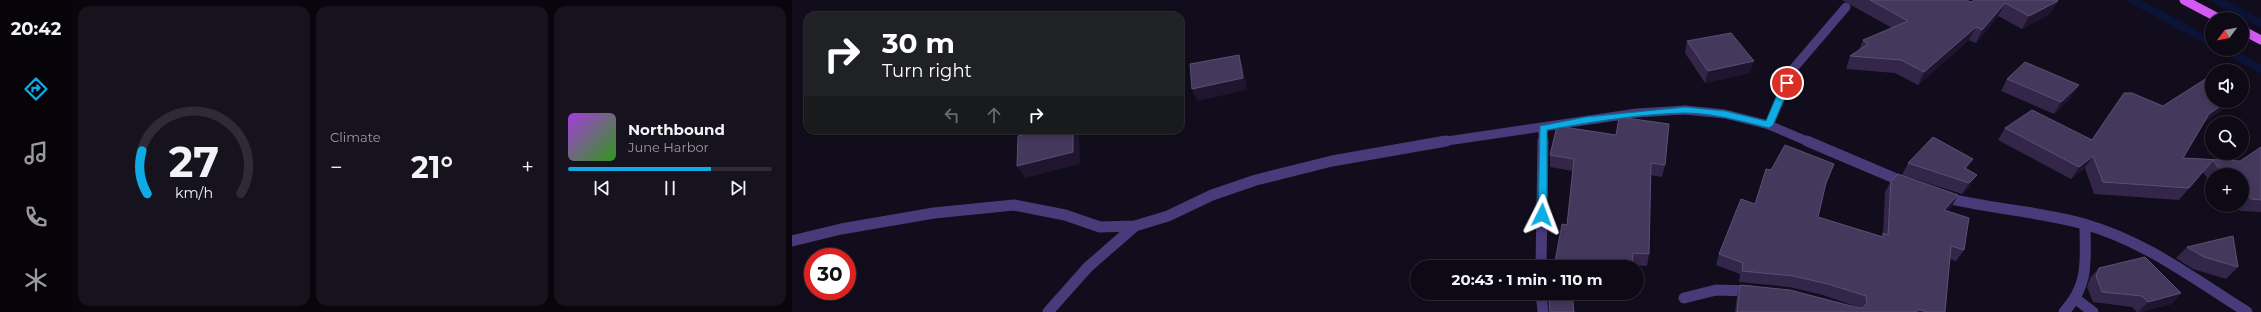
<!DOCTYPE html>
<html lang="en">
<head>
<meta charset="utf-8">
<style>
	:root { --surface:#0e0a15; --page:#17131e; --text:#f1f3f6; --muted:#9b9aa0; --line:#2e2b34; --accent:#0eabe5 }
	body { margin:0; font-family:Montserrat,sans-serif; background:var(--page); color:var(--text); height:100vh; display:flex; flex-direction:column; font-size:15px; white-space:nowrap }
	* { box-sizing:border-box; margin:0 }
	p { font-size:13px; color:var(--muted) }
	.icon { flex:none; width:22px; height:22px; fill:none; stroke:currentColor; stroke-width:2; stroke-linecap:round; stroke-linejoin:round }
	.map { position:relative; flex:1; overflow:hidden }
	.sheet { display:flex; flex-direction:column; gap:6px; padding:6px; background:#08060c; width:720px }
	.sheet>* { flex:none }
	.top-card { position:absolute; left:12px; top:12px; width:380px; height:122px; border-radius:12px; box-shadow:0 2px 10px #0003,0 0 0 1px var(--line); background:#202124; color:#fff; overflow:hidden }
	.needle { width:26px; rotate:238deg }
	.controls { position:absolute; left:1413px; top:12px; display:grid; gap:8px }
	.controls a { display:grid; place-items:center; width:44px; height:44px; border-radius:50%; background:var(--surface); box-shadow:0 2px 10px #0003,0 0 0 1px var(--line); font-size:20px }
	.speed { position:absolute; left:12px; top:248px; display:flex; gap:8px; font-size:20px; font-weight:700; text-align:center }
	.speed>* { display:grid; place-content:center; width:52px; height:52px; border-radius:50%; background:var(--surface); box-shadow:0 2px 10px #0003,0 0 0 1px var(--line); line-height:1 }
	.speed .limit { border:6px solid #d22; background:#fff; color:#111 }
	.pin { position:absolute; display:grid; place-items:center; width:34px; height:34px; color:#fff; margin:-17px; border:2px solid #fff; border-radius:50%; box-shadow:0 1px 4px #0007 }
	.me { position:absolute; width:44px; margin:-22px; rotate:3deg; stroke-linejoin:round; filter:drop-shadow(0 0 3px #0008) }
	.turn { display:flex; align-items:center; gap:14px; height:84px; padding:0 12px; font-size:18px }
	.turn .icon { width:52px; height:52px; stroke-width:2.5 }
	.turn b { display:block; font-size:28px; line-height:34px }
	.lanes { display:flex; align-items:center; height:38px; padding:0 12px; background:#0003; justify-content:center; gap:20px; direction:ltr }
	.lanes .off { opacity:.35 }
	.big { font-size:30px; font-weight:700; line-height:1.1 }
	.sheet .card { flex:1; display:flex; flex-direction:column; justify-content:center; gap:6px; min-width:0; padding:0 14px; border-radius:12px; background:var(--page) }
	.sheet .dial { align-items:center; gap:0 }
	.dial svg { height:104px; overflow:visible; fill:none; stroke:var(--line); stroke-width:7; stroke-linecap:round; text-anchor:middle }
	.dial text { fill:var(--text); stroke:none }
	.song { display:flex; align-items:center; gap:12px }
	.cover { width:48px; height:48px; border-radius:6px; background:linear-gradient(135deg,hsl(280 70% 55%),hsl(110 70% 35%)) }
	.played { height:4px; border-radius:2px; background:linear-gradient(90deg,var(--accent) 70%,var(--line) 70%) }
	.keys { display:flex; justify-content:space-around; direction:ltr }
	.heat { display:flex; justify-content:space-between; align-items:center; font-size:22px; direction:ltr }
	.sheet .tiles { flex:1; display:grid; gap:6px; grid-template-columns:repeat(3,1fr) }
	.trip { position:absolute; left:618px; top:260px; width:234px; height:40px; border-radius:20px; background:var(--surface); box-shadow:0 2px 10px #0003,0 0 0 1px var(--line); font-weight:700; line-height:40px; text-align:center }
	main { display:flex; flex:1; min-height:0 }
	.tabs { display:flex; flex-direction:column; width:72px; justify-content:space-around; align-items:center; background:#060408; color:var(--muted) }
	.tabs .icon { width:28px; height:28px }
	.tabs .selected { color:var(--accent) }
	.tabs b { font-size:18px; color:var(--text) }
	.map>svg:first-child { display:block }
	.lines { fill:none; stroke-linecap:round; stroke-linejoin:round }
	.stream { stroke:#0b1437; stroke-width:8 }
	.street-far1 { stroke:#473b79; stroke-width:9 }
	.street { stroke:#473b79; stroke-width:11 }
	.primary { stroke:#d55af5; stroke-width:9 }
	.wall { fill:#332649 }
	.shaded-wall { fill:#1f152f }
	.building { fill:#45385d; stroke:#5c4f76 }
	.route { fill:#0eabe5; stroke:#096f95 }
</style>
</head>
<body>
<main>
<nav class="tabs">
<b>20:42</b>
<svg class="icon selected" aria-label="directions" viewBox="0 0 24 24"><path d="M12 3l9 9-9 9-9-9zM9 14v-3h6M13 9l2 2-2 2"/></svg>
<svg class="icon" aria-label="music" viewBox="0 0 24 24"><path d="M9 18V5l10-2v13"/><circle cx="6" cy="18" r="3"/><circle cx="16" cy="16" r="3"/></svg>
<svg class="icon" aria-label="phone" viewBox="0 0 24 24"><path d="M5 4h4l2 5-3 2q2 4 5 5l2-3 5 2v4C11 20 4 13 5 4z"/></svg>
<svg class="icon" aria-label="climate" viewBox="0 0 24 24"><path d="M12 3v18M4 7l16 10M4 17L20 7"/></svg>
</nav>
<section class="sheet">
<div class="tiles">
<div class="card dial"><svg viewBox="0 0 100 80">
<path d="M14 69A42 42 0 1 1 86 69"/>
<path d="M14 69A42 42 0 0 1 10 36" stroke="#0eabe5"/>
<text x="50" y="56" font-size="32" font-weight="700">27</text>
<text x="50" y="72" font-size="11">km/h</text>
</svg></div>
<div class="card"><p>Climate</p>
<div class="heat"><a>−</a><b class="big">21°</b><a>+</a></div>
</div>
<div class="card">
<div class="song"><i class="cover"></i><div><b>Northbound</b><p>June Harbor</p></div></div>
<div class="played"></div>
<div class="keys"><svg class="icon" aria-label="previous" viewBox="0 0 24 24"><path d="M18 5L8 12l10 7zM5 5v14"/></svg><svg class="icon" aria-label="pause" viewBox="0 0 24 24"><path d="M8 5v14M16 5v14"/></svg><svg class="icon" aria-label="next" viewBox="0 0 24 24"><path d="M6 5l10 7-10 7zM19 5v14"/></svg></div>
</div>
</div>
</section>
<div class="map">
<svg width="1469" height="312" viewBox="0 0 1469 312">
	<rect width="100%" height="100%" fill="#120d1c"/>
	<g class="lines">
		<path class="stream" d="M1341,0L1420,43
			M1424,0L1469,23
			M1432,49L1469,69"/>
		<path class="street-far1" d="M977,125L1001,69L1054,7
			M648,142L845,113L893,110L933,114L977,125L1017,142
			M751,142V128"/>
		<path class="street" d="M1015,141L1114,183
			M1151,197C1197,209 1246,211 1292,224C1353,241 1402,279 1455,312
			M0,241L49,229L142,213L222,205L273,215L308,227L343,226L376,216L420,195L464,180L540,161L654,141
			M749,267L751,141
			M749,293L751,312
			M892,298L924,290L959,291
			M1284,299L1301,312
			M256,312L296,267L343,226
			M1272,312C1298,284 1293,260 1293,224"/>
		<path class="primary" d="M1392,0L1428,19
			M1450,30L1469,40"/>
	</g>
	<path class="wall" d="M1050,0H1174L1179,2L1266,1L1258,14L1230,29L1206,16L1184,43L1177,40L1126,85L1103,73L1054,69L1058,56L1067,50L1071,40L1100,28Z
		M895,41L958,73L913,83L893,53Z
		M1215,79L1279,97L1262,114L1209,91Z
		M1371,106H1436L1412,122L1391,158L1448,161L1469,147V212L1448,211L1444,205H1450V175H1420V186L1411,172L1387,200L1302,194L1293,168L1279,179L1206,140L1213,128L1300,139Z
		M765,126L873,165L870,177L858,175L857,254L855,266L840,265V267H762L775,225L781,171L758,167V155Z
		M1116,163L1175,169L1178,186L1170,194L1110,175Z
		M1038,175L1033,186L1026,217L1090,237L1091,234L1093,192L1099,181L1166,195L1160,206L1155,211L1172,250L1164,261L1158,259L1153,312H943L945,296L948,285L1068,308L1031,295L997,287L947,282L948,274L924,265L927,254L963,204Z
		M1395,247L1446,267L1434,279L1401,269L1384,258Z
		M1307,268L1389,293L1379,304L1348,312H1345L1340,307L1301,302L1295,287L1298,278Z
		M756,293H780L782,312H757Z"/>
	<path class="shaded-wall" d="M1266,1L1258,14L1230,29L1237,16Z
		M1213,3L1206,16L1184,43L1190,30Z
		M1184,27L1177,40L1126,85L1132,72Z
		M447,55L451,66L455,90L405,101L400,89Z
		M962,61L958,73L913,83L916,71Z
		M1287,85L1279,97L1262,114L1269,102Z
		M1436,101H1440L1436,106L1408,125L1417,114Z
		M281,130H285L287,135L288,164L233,178L225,166Z
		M1301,156L1293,168L1279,179L1287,167Z
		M1181,159L1174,170L1166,180L1173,168Z
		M1185,175L1178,186L1170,194L1177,183Z
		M1166,195L1160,206L1146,222L1152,210Z
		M1389,293L1379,304L1346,312L1356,302Z"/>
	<path class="building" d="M1078,0H1174L1179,2L1183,0H1264L1266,1L1237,16L1213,3L1190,30L1184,27L1132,72L1109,60L1058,56L1076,44L1071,40L1116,21Z
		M939,33L962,61L916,71L895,41Z
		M447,55L451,78L400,89L398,64Z
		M1233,62L1287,85L1269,102L1215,79Z
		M1415,78L1420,80V101H1436L1417,114L1391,158L1448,161L1469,147V200L1459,199L1454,192H1450V175H1431L1421,160L1397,188L1311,182L1301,156L1287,167L1213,128L1240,110L1300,140L1332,93H1340L1371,106Z
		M827,117L877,124L873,165L859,163L857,254L841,253L840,267L800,262V267H762L770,224L775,225L782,159L758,155L765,126L824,135Z
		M250,130H281V152L225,166L226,136Z
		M1141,137L1181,159L1173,168L1185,175L1177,183L1116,163Z
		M993,145L1042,164L1034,183L1026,217L1091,237V233L1096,235L1099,181L1106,174L1166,195L1152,210L1177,218L1172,250L1159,246L1153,312H1135L1126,309L1124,312H945L948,285L998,290L1067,308H1071L1075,303L1074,296L1036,284L1001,276L950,271L951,263L927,254L949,199L963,204L974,169L979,170Z
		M1441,236L1446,267L1412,257L1395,247Z
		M1353,257L1389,293L1356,302L1350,296L1310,292L1304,276L1307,268Z
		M757,293H780L782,312H758Z"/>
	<path class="route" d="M995,80L999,83L981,125L977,128C949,121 921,113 892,113C847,114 800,122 755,130V215L750,219L746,218L748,126L794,117L893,107L933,111L974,121L990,83Z"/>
</svg>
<div class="controls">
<a><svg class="needle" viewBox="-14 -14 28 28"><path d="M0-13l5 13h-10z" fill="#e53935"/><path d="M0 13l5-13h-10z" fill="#9b9aa0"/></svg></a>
<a><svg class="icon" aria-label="sound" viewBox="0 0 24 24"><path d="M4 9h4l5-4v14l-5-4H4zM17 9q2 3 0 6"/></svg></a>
<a><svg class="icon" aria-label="search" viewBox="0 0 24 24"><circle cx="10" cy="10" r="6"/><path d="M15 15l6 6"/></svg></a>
<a>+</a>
</div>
<div class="speed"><div class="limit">30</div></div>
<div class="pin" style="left:995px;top:83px;background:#d93025"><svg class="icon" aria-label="arrive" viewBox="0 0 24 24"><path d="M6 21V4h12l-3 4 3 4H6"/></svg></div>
<svg class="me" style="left:750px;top:215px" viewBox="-20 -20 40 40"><path d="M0-17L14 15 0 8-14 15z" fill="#0eabe5" stroke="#fff" stroke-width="4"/></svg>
<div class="trip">20:43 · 1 min · 110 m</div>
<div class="top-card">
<div class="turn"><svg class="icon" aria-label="right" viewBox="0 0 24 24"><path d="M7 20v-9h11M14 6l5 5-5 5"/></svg><div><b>30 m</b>Turn right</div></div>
<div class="lanes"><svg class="icon off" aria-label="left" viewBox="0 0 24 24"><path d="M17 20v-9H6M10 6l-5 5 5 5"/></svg><svg class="icon off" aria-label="ahead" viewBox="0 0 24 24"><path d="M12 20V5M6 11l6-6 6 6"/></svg><svg class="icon" aria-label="right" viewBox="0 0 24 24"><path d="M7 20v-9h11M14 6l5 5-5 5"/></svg></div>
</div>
</div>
</main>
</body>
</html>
